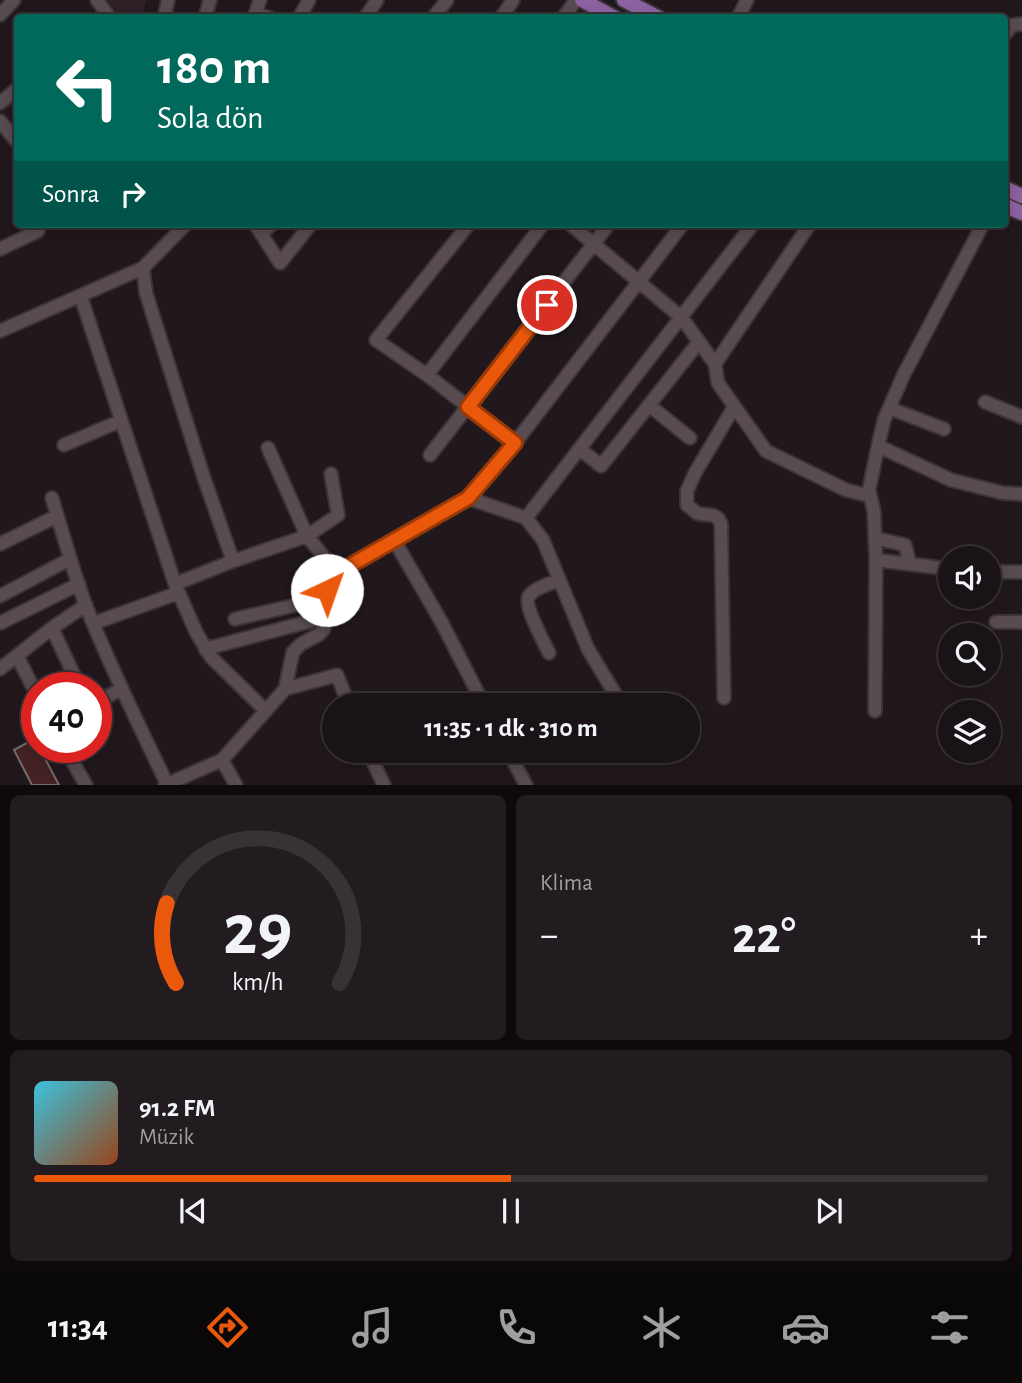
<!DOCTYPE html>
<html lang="tr">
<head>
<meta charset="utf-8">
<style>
	:root { --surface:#191216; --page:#221b1f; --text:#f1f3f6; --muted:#9f9ea1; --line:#373235; --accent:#ea580c }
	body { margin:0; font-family:"Alegreya Sans",sans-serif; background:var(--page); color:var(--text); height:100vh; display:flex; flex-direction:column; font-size:26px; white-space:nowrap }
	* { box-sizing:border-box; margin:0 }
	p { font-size:23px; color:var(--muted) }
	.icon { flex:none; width:38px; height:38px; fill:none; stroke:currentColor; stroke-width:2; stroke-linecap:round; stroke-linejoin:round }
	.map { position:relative; height:785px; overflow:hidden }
	.side { display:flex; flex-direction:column; gap:10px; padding:10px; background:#0e0a0c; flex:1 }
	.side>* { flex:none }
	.hud { position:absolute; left:14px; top:14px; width:994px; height:214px; border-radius:7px; box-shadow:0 4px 18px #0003,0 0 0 2px var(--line); background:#00695c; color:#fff; overflow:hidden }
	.tools { position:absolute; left:938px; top:546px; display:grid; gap:14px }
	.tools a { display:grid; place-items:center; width:63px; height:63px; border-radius:50%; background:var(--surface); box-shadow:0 4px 18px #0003,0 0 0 2px var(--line); font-size:35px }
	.speed { position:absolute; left:21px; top:672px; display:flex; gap:14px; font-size:35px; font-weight:700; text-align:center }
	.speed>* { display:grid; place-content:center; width:91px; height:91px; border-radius:50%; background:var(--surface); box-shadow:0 4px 18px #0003,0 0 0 2px var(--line); line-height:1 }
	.speed .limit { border:10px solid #d22; background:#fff; color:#111 }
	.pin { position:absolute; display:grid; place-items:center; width:60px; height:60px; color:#fff; margin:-30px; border:4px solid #fff; border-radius:50%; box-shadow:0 2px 7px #0007 }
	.me { position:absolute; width:77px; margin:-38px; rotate:42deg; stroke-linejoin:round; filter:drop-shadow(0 0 5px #0008) }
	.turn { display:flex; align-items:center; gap:24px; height:147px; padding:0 28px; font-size:32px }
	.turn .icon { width:91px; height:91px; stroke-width:2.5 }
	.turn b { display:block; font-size:49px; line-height:60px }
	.then { display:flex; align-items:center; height:66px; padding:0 28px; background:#0003; gap:14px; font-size:26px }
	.big { font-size:52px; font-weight:600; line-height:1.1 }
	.side .widget { flex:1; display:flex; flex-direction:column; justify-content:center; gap:10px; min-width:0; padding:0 24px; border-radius:10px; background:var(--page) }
	.side .dial { align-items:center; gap:0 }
	.dial svg { height:182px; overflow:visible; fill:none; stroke:var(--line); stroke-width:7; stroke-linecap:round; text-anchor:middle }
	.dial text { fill:var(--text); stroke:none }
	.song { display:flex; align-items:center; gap:21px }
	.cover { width:84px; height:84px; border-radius:10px; background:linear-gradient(135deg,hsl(190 70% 55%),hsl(20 70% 35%)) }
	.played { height:7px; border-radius:4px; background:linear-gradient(90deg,var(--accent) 50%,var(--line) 50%) }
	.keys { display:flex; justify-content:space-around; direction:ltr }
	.heat { display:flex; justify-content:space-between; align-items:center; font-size:38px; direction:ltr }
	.side .tiles { flex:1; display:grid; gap:10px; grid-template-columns:1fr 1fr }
	.widget:last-child { grid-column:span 2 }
	.trip { position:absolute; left:322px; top:693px; width:378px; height:70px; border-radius:35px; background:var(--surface); box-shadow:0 4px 18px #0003,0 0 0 2px var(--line); font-weight:600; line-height:70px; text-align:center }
	.menu { display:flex; height:112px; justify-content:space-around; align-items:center; background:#0a0709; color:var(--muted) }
	.menu .icon { width:49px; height:49px }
	.menu .current { color:var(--accent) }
	.menu b { font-size:32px; color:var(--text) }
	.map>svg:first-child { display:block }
	.built { fill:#2f2128 }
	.building { fill:#452324; stroke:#776969; stroke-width:2 }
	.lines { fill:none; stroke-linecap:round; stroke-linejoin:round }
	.minor-casing { stroke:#3c3538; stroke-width:16 }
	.major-casing { stroke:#3c3538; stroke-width:18 }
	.minor { stroke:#584c52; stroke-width:12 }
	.major { stroke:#8d63a2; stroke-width:14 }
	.route-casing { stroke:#983908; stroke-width:18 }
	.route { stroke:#ea580c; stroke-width:12 }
</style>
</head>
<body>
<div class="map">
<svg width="1022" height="785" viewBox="0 0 1022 785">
	<rect width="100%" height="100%" fill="#21181d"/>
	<path class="built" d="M107,0H146L142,17H121Z"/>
	<path class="building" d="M34,739L37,747H39L59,785H32L14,750Z"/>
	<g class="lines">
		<g class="minor-casing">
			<path id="minor" d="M97,0L110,18
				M256,13L270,18
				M0,15L14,0
				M164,18L168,0
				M205,18L210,0
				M254,18L260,0
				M299,18L309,0
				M365,18L377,0
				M433,18L447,0
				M501,18L513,0
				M563,18L576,0
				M738,18L747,0
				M1005,34L1012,25L1022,24
				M0,103L18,88
				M0,121L17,142
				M186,224L143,268L146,293L203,475L233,561L307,536L337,573
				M255,224L280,263L311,224
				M469,224L376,340L427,375L515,443
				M570,224L682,318L715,364L718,383L766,451L846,490L870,496
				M261,234L272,224
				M0,249L38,231
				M81,297L175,584L196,632L211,657L266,711
				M0,331L143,268
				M715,364L810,224
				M427,375L543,224
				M985,402L1022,417
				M650,406L690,438
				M889,408L944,429
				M64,445L120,421
				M878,446L951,480L1003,493L1022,494
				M268,448L307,536L338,515L331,474
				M580,449L601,466L698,343
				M430,455L609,224
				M52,498C63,534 73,571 86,606C110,667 139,725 167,784
				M468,498L526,518L753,224
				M526,518L543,540L588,649L617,697
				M875,538L905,545L910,564
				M394,540L442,623L484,705
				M0,544L57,516
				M876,560L950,569
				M989,572H1022
				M175,584L233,561
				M0,596L70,559
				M235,619L327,598
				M996,622H1022
				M0,623L79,584
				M94,623L178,593
				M52,628L80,688
				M205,649L326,617
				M549,653C544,642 523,605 529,596C534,588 550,584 558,580
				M17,656L37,695
				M0,669L52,628L86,605
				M285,689L337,675L349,705
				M724,698L721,524C717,511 707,517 697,513C694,511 690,507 687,505V491L695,473L734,407
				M96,702L122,689
				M875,711L876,560L874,512L869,490L878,446L884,420L904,374L983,224
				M64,747L86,785
				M368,751L384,785
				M508,751L526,785
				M222,760L236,785
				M165,785L222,760L285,689L293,652L301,644L318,635L324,629L327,590L329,583L337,573L468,498L515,443L683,224"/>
		</g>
		<g class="major-casing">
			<path id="major" d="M582,0L615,18
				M624,0L659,18
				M1004,188L1022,196
				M1004,205L1022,213"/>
		</g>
		<use href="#minor" class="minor"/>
		<use href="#major" class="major"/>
	</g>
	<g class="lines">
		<g class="route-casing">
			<path id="route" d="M327,590L329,583L337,573L468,498L515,443L468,407L547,305"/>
		</g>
		<use href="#route" class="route"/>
	</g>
</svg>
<div class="tools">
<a><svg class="icon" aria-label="sound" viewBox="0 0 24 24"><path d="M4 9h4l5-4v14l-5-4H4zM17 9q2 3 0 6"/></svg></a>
<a><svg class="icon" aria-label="search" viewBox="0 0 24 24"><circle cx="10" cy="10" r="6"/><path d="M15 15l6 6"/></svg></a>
<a><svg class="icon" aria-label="layers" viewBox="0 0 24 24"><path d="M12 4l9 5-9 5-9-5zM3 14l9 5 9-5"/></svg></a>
</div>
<div class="speed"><div class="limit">40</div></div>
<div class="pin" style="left:547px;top:305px;background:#d93025"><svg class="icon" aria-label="arrive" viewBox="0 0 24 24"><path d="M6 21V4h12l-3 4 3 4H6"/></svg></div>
<svg class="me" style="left:327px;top:590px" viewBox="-20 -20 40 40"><circle r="19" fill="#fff"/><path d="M0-13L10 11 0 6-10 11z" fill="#ea580c"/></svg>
<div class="trip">11:35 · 1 dk · 310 m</div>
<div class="hud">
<div class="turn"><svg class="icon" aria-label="left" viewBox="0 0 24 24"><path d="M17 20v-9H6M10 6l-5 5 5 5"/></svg><div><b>180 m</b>Sola dön</div></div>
<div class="then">Sonra<svg class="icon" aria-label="right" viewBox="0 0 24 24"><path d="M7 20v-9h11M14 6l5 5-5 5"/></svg></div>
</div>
</div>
<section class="side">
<div class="tiles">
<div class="widget dial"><svg viewBox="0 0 100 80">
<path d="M14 69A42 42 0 1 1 86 69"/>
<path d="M14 69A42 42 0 0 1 10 34" stroke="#ea580c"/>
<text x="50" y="56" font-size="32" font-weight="700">29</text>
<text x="50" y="72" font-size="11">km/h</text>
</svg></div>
<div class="widget"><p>Klima</p>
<div class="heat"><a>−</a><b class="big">22°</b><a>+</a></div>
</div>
<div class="widget">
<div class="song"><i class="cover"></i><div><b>91.2 FM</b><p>Müzik</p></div></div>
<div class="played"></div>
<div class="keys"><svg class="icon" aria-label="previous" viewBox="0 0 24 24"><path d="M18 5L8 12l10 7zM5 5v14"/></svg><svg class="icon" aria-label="pause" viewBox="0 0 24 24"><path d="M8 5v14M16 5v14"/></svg><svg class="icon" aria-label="next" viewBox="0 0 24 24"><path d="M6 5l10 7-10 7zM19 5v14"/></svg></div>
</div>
</div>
</section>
<nav class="menu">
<b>11:34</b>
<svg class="icon current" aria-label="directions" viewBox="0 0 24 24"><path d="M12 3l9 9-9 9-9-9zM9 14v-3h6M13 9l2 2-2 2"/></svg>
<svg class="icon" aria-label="music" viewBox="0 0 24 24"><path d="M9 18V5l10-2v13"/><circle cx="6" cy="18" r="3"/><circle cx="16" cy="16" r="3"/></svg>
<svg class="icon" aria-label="phone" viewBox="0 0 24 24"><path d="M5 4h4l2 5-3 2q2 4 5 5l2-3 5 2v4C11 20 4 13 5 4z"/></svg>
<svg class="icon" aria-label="climate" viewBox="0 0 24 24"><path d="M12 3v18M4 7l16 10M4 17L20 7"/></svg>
<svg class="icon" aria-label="car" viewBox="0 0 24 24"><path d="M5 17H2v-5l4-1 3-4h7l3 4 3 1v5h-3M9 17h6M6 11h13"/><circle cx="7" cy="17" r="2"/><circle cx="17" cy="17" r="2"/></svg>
<svg class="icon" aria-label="filters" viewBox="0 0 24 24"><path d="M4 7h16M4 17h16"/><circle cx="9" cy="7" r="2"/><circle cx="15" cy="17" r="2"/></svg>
</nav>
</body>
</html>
